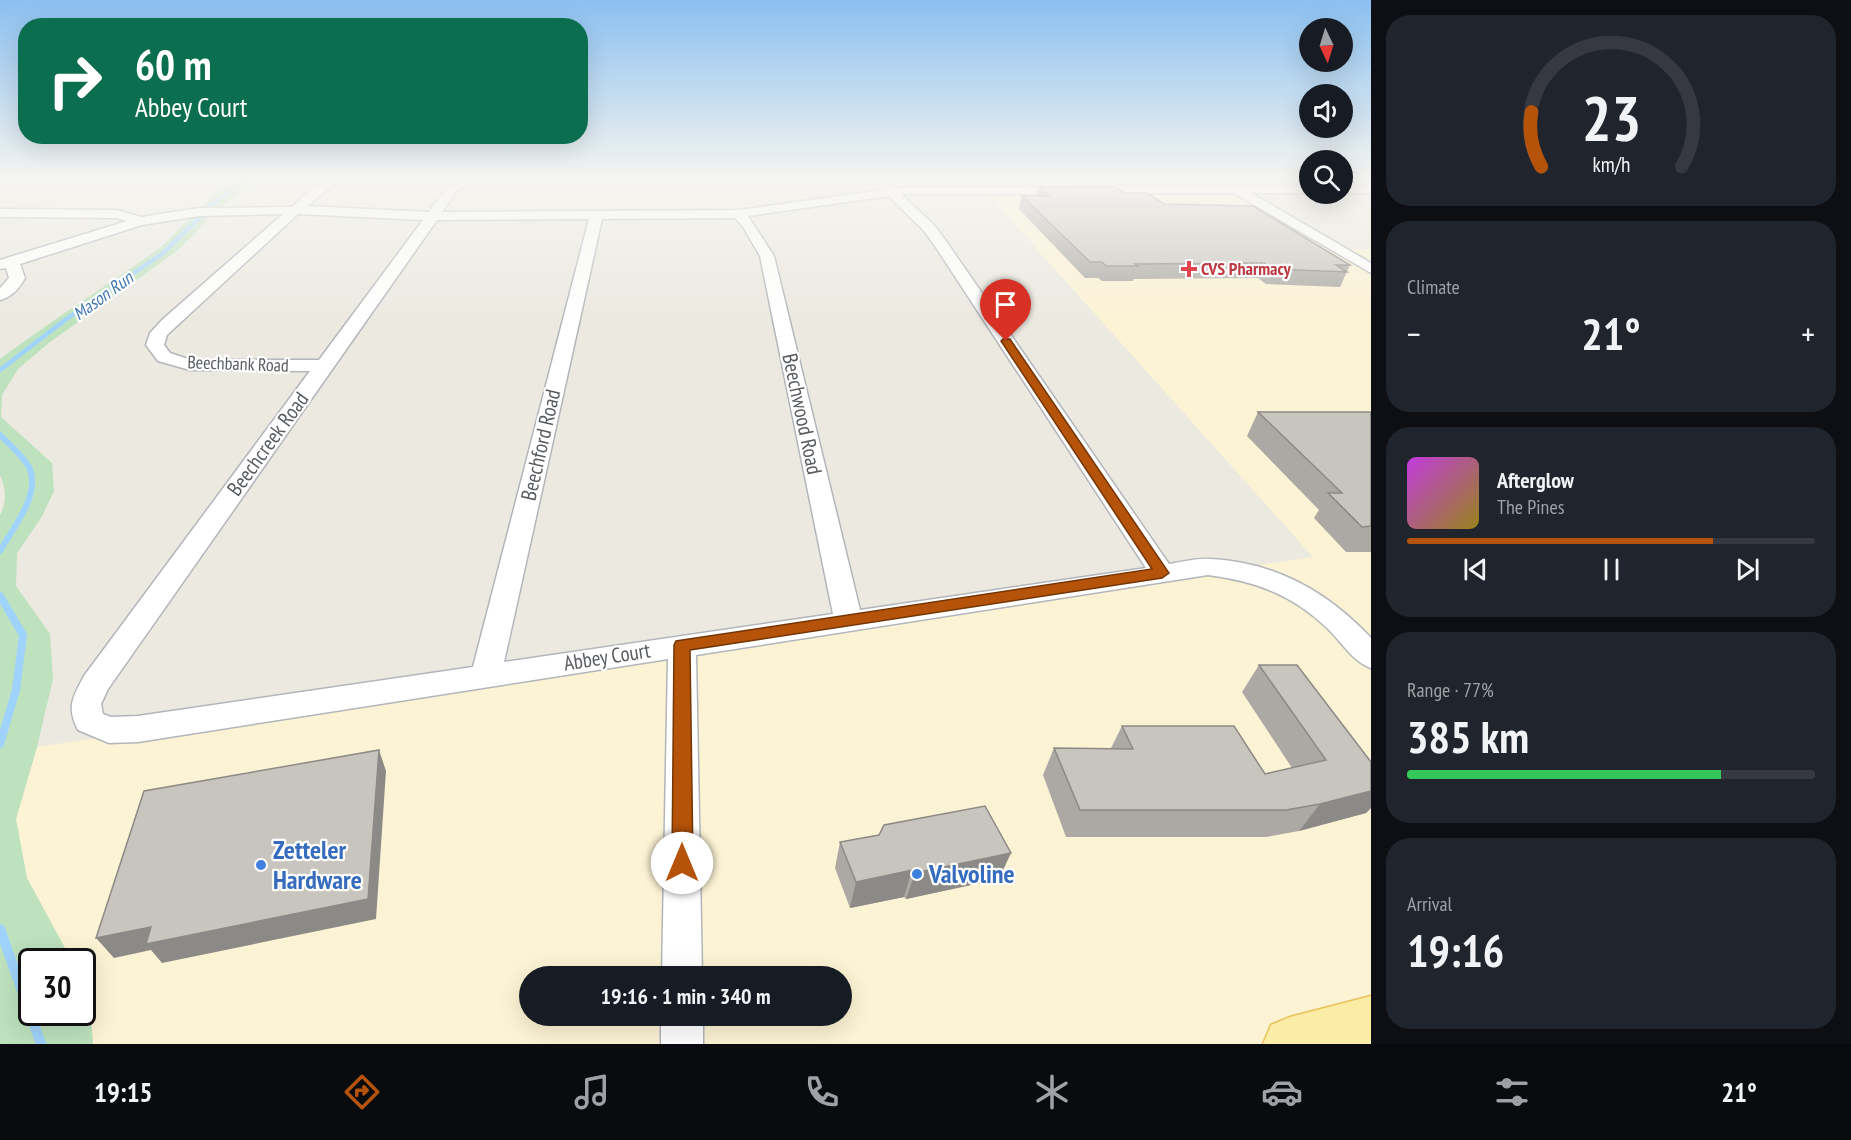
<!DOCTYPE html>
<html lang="en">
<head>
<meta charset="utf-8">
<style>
	:root { --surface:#171b24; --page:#20242c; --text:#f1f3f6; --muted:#9ea1a6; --line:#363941; --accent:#b45309 }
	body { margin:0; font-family:"PT Sans Narrow",sans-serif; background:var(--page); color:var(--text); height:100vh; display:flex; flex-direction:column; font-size:22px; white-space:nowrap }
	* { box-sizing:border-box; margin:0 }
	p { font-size:20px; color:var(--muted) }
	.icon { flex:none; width:33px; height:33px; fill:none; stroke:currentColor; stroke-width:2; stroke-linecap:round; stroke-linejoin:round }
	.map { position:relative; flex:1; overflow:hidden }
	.drawer { display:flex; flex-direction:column; gap:15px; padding:15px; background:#0d0f14; width:480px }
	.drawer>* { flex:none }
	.banner { position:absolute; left:18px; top:18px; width:570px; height:126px; border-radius:24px; box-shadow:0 6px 24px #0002; background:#0b6e4f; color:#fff; overflow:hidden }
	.needle { width:39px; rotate:176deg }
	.controls { position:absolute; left:1299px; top:18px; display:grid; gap:12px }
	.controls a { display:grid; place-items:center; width:54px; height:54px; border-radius:50%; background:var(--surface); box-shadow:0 6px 24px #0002; font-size:30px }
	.speed { position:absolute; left:18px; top:948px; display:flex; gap:12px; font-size:30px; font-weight:700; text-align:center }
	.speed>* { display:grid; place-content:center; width:78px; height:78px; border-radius:50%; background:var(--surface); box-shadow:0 6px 24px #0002; line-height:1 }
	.speed .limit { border:3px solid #111; border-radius:9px; background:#fff; color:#111 }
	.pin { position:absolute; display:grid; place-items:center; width:51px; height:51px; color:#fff; margin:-62px -26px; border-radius:50% 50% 50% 0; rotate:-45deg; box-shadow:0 0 6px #0007 }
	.pin .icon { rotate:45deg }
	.me { position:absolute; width:66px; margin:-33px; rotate:0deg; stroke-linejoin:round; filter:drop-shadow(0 0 4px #0008) }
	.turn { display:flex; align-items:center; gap:21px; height:126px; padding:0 18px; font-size:27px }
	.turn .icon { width:78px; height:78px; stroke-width:2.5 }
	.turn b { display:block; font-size:42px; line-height:51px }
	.big { font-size:45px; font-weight:700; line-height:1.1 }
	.drawer .card { flex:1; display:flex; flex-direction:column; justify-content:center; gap:9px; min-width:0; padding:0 21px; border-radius:24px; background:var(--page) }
	.drawer .dial { align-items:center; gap:0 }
	.dial svg { height:156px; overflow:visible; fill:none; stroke:var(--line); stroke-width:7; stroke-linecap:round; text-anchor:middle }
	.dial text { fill:var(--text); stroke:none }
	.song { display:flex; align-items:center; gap:18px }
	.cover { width:72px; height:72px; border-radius:9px; background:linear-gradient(135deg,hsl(290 70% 55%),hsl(50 70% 35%)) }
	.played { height:6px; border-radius:3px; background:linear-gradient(90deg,var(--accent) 75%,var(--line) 75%) }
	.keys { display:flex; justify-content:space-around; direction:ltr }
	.heat { display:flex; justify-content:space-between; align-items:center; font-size:33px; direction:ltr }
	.charge { height:9px; border-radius:4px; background:linear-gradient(90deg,#34c759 77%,var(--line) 0) }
	.trip { position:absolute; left:519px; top:966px; width:333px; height:60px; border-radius:30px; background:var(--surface); box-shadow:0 6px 24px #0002; font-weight:700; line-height:60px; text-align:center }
	.menu { display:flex; height:96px; justify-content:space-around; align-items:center; background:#090b0e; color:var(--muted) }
	.menu .icon { width:42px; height:42px }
	.menu .selected { color:var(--accent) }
	.menu b { font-size:27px; color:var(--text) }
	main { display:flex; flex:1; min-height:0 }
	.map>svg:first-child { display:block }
	.commercial { fill:#fcf3d4; fill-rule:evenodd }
	.green { fill:#bde2bd }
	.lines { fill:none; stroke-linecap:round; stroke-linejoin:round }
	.stream-far4 { stroke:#a0d3fb; stroke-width:4 }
	.stream-far3 { stroke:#a0d3fb; stroke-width:4.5 }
	.stream-far2 { stroke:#a0d3fb; stroke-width:6 }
	.stream-far1 { stroke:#a0d3fb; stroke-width:8 }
	.stream { stroke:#a0d3fb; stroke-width:10 }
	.minor-casing { stroke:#b2b6ba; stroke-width:3 }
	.major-casing { stroke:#eac25a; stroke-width:3 }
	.minor { fill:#fff; fill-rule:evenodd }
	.major { fill:#fbeda5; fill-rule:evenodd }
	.wall { fill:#aca9a4 }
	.shaded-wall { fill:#8c8a86 }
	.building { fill:#c8c5bf; stroke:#8c8a86; stroke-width:1.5 }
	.route { fill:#b45309; stroke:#753606; stroke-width:1.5 }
	.health-dot { fill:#e0444e; stroke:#fff; stroke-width:2 }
	.shop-dot { fill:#3f7fe0; stroke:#fff; stroke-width:2 }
	.labels { text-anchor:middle; stroke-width:4.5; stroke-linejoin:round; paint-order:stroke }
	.far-health-label { font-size:18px; font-weight:bold; fill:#be3a42; stroke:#fff; text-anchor:start }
	.far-water-label { font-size:18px; font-style:italic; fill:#4279b3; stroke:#fff }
	.far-street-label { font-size:18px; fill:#585c60; stroke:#fff }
	.street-label { font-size:21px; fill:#585c60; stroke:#fff }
	.near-shop-label { font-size:26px; font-weight:bold; fill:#366cbe; stroke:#fff; text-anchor:start }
</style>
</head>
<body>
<main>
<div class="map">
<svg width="1371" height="1044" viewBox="0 0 1371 1044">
	<rect width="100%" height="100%" fill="#ebe9e0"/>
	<path class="commercial" d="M983,189L1236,190L1337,249H1371V1044H93L89,993L83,981L82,962L72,961L27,878L16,819L37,747L1313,557ZM530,976H842V1016H530Z"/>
	<path class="green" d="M242,179H261L222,206L202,207L216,193Z
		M199,215L208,216L206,222L177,251L50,342L18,369L2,395L1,417L52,463L54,491L41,518L17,553L16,586L50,634L53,679L37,747L16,819L27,878L72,961L32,962V1012H82L83,981L89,993L93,1044H0V515C7,503 6,487 0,475V359C51,321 105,287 157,250C172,240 181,221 199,215Z"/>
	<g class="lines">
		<path class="stream-far4" d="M1368,179L1371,181
			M210,206L233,188L252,179
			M131,275L163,253L201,216"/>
		<path class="stream-far3" d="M0,370L65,320L133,274"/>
		<path class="stream-far2" d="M0,435C10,445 22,455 29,467C42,494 12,529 0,551"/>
		<path class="stream-far1" d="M0,596L23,635L16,690L0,744"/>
		<path class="stream" d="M0,929L41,1044"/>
		<g class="minor-casing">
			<path id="minor" d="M327,179H341L307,206L429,212C442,195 451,177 475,179L456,192L442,212L739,210L882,190L879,186L885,182L894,188L1310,185V193H1251L1371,263V273L1234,193L901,194L934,225L946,241L1169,564C1182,562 1197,558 1210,559C1275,562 1328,592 1371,638V668C1353,662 1341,641 1327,628C1293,595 1255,581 1208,575L696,655L702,976H662L668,659L138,742L109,743L78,730C66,707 73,697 84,676L310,371L190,370L158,361L146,345L150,333L162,320L283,214L199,216L142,225L20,264L25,278C19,289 12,297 0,300V288L9,278L6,268L0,269V260L127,221L116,218L0,217V209L117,210L141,217L199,208L292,207L317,184ZM889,196L924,231L935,246L1146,568L860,610L774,256L748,216ZM298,214L423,220L319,360H191L170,353L164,345L167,335ZM735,218L743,227L760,256L833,614L504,662L602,219ZM589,219L473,667L138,716L111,717L103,714L101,704L108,689L437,220Z
				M1342,185H1371V193H1342Z
				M661,1016H703V1044H661Z"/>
		</g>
		<g class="major-casing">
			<path id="major" d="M1371,996V1044H1263L1271,1025L1290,1017Z"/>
		</g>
		<use href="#minor" class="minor"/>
		<use href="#major" class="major"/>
	</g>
	<path class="wall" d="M1039,187L1124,193L1164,204L1350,265L1340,287L1266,284L1258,278L1134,279L1133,281H1102L1098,278H1085L1019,209L1022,196H1037Z
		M1258,412H1371V552H1346L1314,518L1319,510L1247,436Z
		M1259,665L1371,762V808L1366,813L1299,831L1266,837H1066L1043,775L1054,748H1111L1122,726L1265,774L1292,768L1242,692Z
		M840,842L999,879L906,899L904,897L850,908L835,868Z"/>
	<path class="shaded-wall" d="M379,750L386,771L376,919L162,963L151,950L114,958L96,938Z
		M1371,791V808L1366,813L1299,831L1320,804Z
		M1011,853L999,879L906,899L915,873Z
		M912,870L904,897L850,908L856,882Z"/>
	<path class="building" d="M1039,187H1115L1124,193H1147L1164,204L1253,206L1350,265H1336L1347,272L1272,269L1264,263L1135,264L1138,266H1106L1102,262H1090L1022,196H1049Z
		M1258,412H1371V526L1362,527L1328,493H1342Z
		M1259,665H1297L1371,762V791L1320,804L1286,810H1080L1054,748L1133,749L1122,726H1234L1265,774L1326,760Z
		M379,750L368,899L146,944L151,927L96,938L144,791Z
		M985,806L1011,853L915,873L912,870L856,882L840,842L879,835L884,825Z"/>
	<linearGradient id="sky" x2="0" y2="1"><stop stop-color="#8bc0f0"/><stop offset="0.55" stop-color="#f6f5f1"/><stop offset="1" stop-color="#f6f5f1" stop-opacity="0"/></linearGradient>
	<rect width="1371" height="325" fill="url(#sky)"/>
	<path class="route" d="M1003,339H1010L1169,573L1162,578L690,650L693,863L690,870L682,873L675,870L672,863L674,645L676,641L1152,569L1001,341Z"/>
	<path class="health-dot" d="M1186 260h6v6h6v6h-6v6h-6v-6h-6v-6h6z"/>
	<g class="shop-dot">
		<circle cx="261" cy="865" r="6"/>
		<circle cx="917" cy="874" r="6"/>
	</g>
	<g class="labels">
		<g class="far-health-label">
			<text x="1201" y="275">CVS Pharmacy</text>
		</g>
		<g class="far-water-label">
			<text transform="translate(103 296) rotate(-36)" y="6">Mason Run</text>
		</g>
		<g class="far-street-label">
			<text transform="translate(238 364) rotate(2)" y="6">Beechbank Road</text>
		</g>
		<g class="street-label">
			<text transform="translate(802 414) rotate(78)" y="7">Beechwood Road</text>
			<text transform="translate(268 444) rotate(-54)" y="7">Beechcreek Road</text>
			<text transform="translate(541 445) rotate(-77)" y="7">Beechford Road</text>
			<text transform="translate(607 657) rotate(-9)" y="7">Abbey Court</text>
		</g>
		<g class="near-shop-label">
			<text x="273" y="859">Zetteler<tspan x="273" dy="30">Hardware</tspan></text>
			<text x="929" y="883">Valvoline</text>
		</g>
	</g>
</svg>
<div class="controls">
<a><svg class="needle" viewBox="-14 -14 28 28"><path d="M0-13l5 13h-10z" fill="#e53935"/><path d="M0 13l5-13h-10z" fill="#9ea1a6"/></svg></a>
<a><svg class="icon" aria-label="sound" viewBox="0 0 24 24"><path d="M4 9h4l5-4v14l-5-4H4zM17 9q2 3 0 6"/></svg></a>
<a><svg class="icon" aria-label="search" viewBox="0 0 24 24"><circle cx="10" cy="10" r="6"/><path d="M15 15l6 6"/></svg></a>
</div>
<div class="speed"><div class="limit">30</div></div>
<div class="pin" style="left:1006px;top:341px;background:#d93025"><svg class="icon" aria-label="arrive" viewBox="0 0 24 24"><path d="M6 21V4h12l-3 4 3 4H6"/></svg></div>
<svg class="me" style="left:682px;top:863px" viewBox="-20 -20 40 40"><circle r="19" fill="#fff"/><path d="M0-13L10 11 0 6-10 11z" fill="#b45309"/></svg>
<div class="trip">19:16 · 1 min · 340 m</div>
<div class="banner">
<div class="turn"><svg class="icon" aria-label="right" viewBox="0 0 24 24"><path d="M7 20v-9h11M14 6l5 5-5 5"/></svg><div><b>60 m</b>Abbey Court</div></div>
</div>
</div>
<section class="drawer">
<div class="card dial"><svg viewBox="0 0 100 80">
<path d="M14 69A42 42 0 1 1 86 69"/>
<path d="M14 69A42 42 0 0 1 9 41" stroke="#b45309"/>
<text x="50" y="56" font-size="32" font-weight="700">23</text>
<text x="50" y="72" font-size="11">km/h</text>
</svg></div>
<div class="card"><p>Climate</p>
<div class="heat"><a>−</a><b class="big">21°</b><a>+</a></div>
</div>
<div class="card">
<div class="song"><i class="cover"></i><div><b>Afterglow</b><p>The Pines</p></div></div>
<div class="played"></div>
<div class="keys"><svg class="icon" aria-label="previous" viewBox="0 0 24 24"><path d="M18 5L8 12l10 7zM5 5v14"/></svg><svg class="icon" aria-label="pause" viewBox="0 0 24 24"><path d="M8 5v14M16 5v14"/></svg><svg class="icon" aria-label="next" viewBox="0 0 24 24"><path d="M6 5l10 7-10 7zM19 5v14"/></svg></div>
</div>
<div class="card"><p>Range · 77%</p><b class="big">385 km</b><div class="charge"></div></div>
<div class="card"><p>Arrival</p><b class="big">19:16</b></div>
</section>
</main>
<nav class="menu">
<b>19:15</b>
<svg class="icon selected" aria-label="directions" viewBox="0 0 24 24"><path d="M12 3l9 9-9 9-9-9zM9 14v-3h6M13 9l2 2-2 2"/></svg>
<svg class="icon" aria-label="music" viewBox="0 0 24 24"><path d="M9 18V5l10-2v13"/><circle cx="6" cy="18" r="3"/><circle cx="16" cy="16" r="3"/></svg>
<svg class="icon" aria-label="phone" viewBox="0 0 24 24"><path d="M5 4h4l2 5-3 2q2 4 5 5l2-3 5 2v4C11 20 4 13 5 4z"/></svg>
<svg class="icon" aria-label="climate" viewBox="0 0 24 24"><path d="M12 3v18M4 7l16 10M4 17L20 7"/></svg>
<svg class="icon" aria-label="car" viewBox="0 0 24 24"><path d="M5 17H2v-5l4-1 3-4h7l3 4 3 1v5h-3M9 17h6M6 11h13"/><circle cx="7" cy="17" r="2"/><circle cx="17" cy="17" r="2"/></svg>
<svg class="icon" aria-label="filters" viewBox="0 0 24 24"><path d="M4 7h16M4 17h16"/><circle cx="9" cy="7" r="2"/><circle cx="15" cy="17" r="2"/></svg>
<b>21°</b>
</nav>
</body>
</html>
